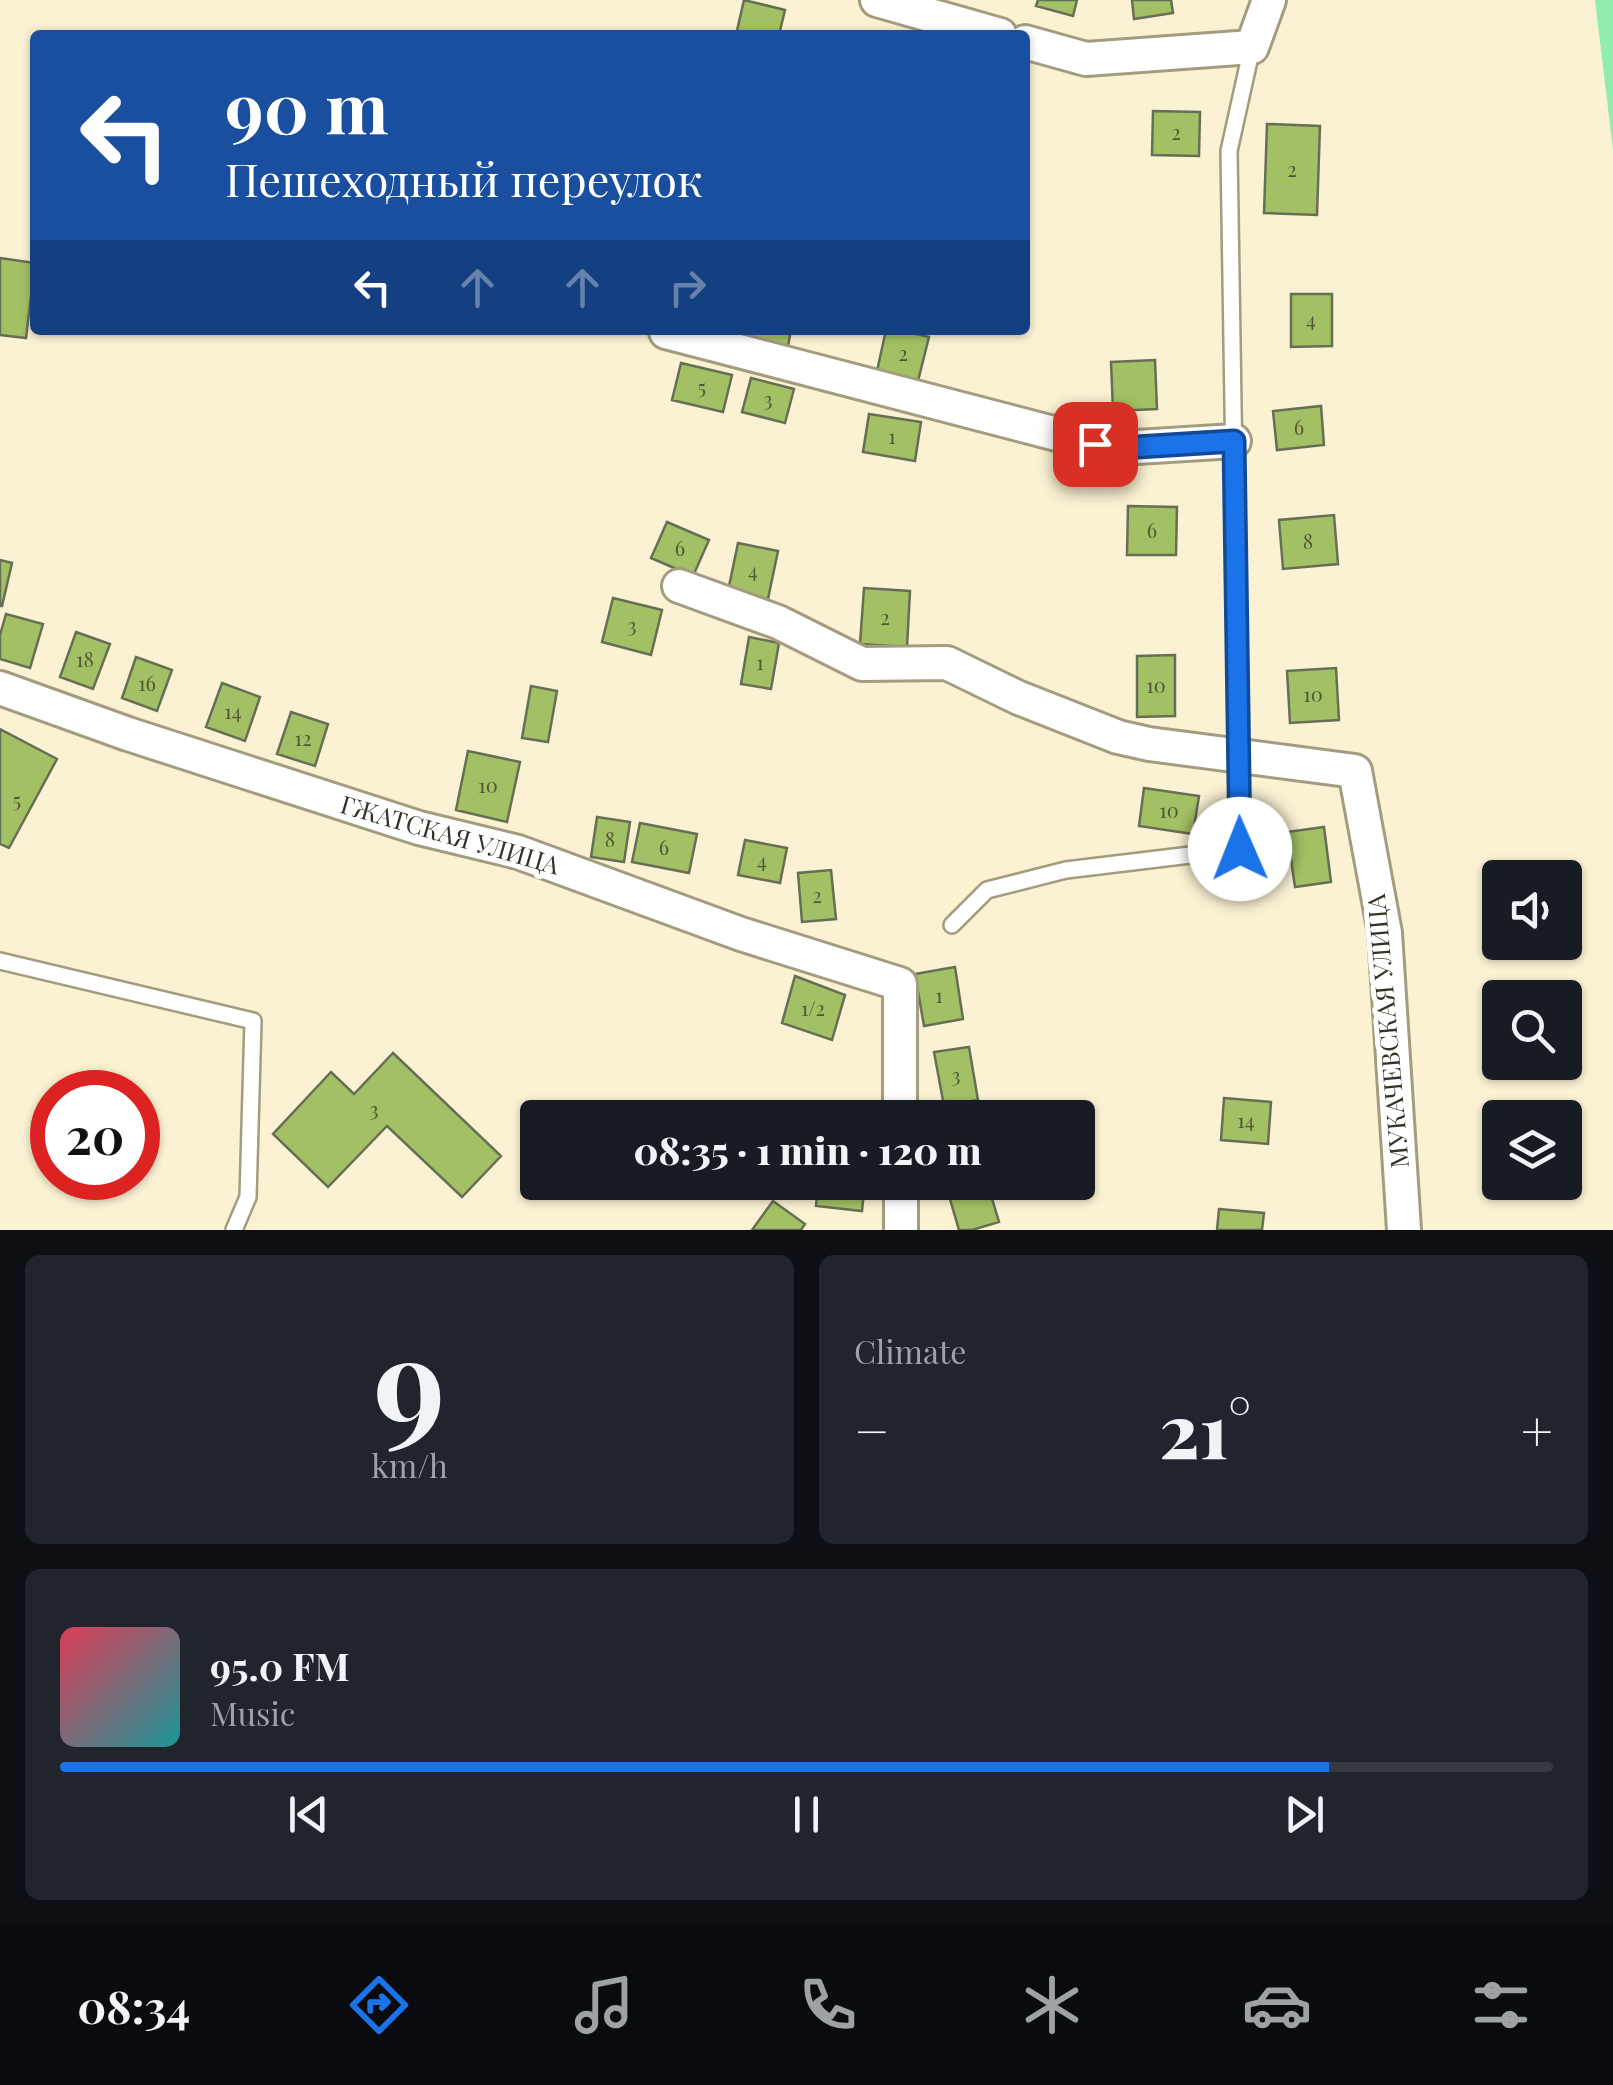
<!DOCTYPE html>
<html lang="en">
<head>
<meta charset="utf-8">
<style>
	:root { --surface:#171b24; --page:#20242c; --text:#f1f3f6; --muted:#9ea1a6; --line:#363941; --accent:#1a73e8 }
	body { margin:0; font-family:"Playfair Display",serif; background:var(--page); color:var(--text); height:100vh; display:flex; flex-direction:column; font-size:38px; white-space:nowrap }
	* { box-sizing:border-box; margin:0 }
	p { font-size:32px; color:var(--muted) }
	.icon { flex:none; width:55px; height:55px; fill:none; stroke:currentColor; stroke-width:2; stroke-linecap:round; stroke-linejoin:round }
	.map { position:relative; height:1230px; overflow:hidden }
	.panel { display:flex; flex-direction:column; gap:25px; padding:25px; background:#0d0f14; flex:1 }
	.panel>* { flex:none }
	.hud { position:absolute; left:30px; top:30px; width:1000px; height:305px; border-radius:10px; box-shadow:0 2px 8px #0004; background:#1a4fa0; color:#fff; overflow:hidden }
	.fabs { position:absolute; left:1482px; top:860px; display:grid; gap:20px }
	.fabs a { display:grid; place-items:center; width:100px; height:100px; border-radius:10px; background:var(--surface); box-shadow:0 2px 8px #0004; font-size:50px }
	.speed { position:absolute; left:30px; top:1070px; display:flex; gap:20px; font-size:50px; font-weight:700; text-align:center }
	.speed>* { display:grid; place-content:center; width:130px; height:130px; border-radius:50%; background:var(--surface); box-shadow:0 2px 8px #0004; line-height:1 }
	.speed .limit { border:15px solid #d22; background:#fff; color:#111 }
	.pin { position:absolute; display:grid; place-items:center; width:85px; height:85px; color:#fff; margin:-42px; border-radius:20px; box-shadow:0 5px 15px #0006 }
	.me { position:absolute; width:110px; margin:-55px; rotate:359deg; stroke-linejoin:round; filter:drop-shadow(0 0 8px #0008) }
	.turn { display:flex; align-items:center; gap:35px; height:210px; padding:0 30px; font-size:45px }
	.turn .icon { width:130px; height:130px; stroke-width:2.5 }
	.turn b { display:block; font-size:70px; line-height:85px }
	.lanes { display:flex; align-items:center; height:95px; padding:0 30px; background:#0003; justify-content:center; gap:50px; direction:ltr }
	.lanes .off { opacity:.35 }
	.big { font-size:75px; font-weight:800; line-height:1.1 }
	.panel .tile { flex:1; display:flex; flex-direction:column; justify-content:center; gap:15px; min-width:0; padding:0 35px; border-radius:15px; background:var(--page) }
	.panel .dial { align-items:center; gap:0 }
	.dial b { font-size:130px; line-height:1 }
	.song { display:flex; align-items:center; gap:30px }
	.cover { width:120px; height:120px; border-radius:15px; background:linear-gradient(135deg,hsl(350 70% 55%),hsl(180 70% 35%)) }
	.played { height:10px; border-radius:5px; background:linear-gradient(90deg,var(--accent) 85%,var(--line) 85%) }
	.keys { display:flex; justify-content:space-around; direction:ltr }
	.heat { display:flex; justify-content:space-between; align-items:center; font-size:55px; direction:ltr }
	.panel .tiles { flex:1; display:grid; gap:25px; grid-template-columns:1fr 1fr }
	.tile:last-child { grid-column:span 2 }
	.trip { position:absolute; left:520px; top:1100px; width:575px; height:100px; border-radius:10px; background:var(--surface); box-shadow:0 2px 8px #0004; font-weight:800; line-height:100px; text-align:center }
	.menu { display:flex; height:160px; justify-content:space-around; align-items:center; background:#090b0e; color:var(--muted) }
	.menu .icon { width:70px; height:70px }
	.menu .active { color:var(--accent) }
	.menu b { font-size:45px; color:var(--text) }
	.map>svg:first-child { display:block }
	.water { fill:#90edaf }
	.building { fill:#a3c164; stroke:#666f55; stroke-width:2.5 }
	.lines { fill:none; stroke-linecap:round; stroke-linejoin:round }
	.service-casing { stroke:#a49c7f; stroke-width:20 }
	.minor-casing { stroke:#a49c7f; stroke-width:38 }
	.service { stroke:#fff; stroke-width:15 }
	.minor { stroke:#fff; stroke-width:32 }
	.route-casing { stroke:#114b97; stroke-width:25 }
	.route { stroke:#1a73e8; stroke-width:18 }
	.labels { text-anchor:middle; stroke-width:10; stroke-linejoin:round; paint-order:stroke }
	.number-label { font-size:20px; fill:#515636 }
	.street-label { font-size:25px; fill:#363227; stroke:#fff }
</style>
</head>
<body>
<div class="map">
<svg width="1613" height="1230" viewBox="0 0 1613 1230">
	<rect width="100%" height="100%" fill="#fbf2d3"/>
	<path class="water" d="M1595,0H1613V150Z"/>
	<path class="building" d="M744,0L785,10L779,35H736Z
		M1038,0H1077L1073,16L1036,6Z
		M1132,0H1171L1173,13L1134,19Z
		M1153,111L1200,112L1199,156L1152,155Z
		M1267,124L1320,126L1317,215L1264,213Z
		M0,258L35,263L26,338L0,335Z
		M1291,294H1332V346L1291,347Z
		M745,330H791L788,346L744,336Z
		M886,330H899L929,337L918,381L877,371Z
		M1155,360L1157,409L1113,411L1111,362Z
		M681,363L732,375L723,412L672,400Z
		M751,378L794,389L785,423L742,412Z
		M1321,406L1324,445L1277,450L1273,411Z
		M869,414L921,422L915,461L863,452Z
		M1128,506L1177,507L1176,555H1127Z
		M1334,515L1338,564L1283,569L1279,520Z
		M667,522L709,540L693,576L651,558Z
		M738,543L778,551L768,599L728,591Z
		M0,560L12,563L2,606H0Z
		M864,588L910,591L907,647L860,644Z
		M613,598L662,610L651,655L602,642Z
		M6,614L43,624L30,668L0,659V635Z
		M76,632L110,644L93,689L60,677Z
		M749,637L779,643L771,689L741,684Z
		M1175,655V716L1137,717V656Z
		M136,657L172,670L157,711L122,698Z
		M1336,668L1339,720L1290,723L1287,671Z
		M222,683L260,697L245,741L206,727Z
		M531,686L557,691L548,742L522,738Z
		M291,712L328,724L315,766L277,754Z
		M0,729L57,759L9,848L0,844Z
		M468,751L520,762L507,822L456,810Z
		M1144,788L1199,796L1193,834L1139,826Z
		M597,817L630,822L624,862L591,857Z
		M640,823L697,834L689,873L632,862Z
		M1324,827L1331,882L1295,887L1287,832Z
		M745,840L787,848L780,883L738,875Z
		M831,870L836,919L802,922L798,873Z
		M955,967L963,1019L924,1026L915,974Z
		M795,976L845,995L832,1040L782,1023Z
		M969,1047L978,1100L944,1106L934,1052Z
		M393,1053L501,1156L462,1197L387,1126L328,1187L273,1134L331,1072L354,1094Z
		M1224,1098L1271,1102L1268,1144L1221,1140Z
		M818,1182H865L862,1211L816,1206Z
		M945,1182H987L999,1222L972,1230H959Z
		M773,1201L805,1224L801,1230H752Z
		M1219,1209L1264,1213L1262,1230H1217Z"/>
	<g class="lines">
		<g class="service-casing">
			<path id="service" d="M952,925L987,890L1066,870L1240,849L1229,151L1252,47
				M0,961L253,1021L248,1197L234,1230"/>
		</g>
		<g class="minor-casing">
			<path id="minor" d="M877,0L1000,35
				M1025,42L1086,59L1252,47L1269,0
				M666,332L1095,444L1137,447L1234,441
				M679,586L778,622L862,664L947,663L1019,698L1118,737L1149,744L1355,771L1385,933L1404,1230
				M0,688L128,734L419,828L518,852L741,934L900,984V1118
				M901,1182V1230"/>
		</g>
		<use href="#service" class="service"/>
		<use href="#minor" class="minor"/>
	</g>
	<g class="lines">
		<g class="route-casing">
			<path id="route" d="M1095,444L1137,447L1234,441L1240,849"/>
		</g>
		<use href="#route" class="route"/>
	</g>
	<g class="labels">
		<g class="number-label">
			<text x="1176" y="140">2</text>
			<text x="1292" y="177">2</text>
			<text x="1311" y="327">4</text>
			<text x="903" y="361">2</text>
			<text x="702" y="395">5</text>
			<text x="768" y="407">3</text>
			<text x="1299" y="435">6</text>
			<text x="892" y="444">1</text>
			<text x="1152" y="538">6</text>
			<text x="1308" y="549">8</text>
			<text x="680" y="556">6</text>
			<text x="753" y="578">4</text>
			<text x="885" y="625">2</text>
			<text x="632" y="633">3</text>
			<text x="85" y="667">18</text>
			<text x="760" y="670">1</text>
			<text x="147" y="691">16</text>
			<text x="1156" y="693">10</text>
			<text x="1313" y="702">10</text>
			<text x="233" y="719">14</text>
			<text x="303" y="746">12</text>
			<text x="488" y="793">10</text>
			<text x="17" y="808">5</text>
			<text x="1169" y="818">10</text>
			<text x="610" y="847">8</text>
			<text x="664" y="855">6</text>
			<text x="762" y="868">4</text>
			<text x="817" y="903">2</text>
			<text x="939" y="1003">1</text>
			<text x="813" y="1016">1/2</text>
			<text x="956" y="1083">3</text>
			<text x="374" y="1117">3</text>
			<text x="1246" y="1128">14</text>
		</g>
		<g class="street-label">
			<text transform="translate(450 835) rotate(16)" y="9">ГЖАТСКАЯ УЛИЦА</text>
			<text transform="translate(1388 1031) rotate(-95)" y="9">МУКАЧЕВСКАЯ УЛИЦА</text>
		</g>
	</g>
</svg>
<div class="fabs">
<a><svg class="icon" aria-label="sound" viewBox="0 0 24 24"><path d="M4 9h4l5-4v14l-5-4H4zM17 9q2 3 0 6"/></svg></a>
<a><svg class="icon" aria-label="search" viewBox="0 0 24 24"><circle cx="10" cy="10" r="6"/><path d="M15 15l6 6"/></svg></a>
<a><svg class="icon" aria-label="layers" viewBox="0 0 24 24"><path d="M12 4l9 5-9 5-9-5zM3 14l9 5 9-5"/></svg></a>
</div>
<div class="speed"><div class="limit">20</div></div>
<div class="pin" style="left:1095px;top:444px;background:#d93025"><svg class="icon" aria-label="arrive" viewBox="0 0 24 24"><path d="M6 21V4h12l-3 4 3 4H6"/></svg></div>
<svg class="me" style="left:1240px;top:849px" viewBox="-20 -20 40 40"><circle r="19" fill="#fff"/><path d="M0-13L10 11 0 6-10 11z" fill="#1a73e8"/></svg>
<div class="trip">08:35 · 1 min · 120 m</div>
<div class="hud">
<div class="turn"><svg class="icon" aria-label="left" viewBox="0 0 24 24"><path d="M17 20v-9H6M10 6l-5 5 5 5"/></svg><div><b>90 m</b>Пешеходный переулок</div></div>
<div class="lanes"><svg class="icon" aria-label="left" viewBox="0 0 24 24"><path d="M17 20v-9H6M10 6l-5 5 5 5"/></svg><svg class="icon off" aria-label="ahead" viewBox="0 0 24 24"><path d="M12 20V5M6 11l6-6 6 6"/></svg><svg class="icon off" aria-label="ahead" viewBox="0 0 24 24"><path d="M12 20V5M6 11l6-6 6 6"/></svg><svg class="icon off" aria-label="right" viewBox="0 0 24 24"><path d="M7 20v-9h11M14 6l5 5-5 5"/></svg></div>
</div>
</div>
<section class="panel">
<div class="tiles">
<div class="tile dial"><b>9</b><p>km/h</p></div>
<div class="tile"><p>Climate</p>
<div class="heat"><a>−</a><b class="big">21°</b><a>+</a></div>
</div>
<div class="tile">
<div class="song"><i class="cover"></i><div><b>95.0 FM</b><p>Music</p></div></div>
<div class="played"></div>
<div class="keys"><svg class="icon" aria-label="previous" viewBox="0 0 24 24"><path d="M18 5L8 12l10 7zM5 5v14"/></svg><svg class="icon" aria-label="pause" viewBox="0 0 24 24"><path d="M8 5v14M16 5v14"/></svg><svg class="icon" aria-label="next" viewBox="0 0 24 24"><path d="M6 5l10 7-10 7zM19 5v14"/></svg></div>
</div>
</div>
</section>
<nav class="menu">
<b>08:34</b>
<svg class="icon active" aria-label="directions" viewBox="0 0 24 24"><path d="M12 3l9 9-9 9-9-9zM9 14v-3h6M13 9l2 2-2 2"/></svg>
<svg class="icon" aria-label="music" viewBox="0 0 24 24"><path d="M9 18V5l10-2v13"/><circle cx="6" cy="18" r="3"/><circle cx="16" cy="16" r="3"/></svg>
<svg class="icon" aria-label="phone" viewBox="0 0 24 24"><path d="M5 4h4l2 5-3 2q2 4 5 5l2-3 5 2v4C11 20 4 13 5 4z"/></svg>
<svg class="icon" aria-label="climate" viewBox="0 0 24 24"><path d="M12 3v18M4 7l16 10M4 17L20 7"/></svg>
<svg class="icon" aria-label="car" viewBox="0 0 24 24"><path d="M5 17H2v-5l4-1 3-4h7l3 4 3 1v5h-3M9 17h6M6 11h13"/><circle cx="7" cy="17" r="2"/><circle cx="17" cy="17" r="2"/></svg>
<svg class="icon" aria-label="filters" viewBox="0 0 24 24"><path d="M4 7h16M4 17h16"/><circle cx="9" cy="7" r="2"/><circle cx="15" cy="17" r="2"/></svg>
</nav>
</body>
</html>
